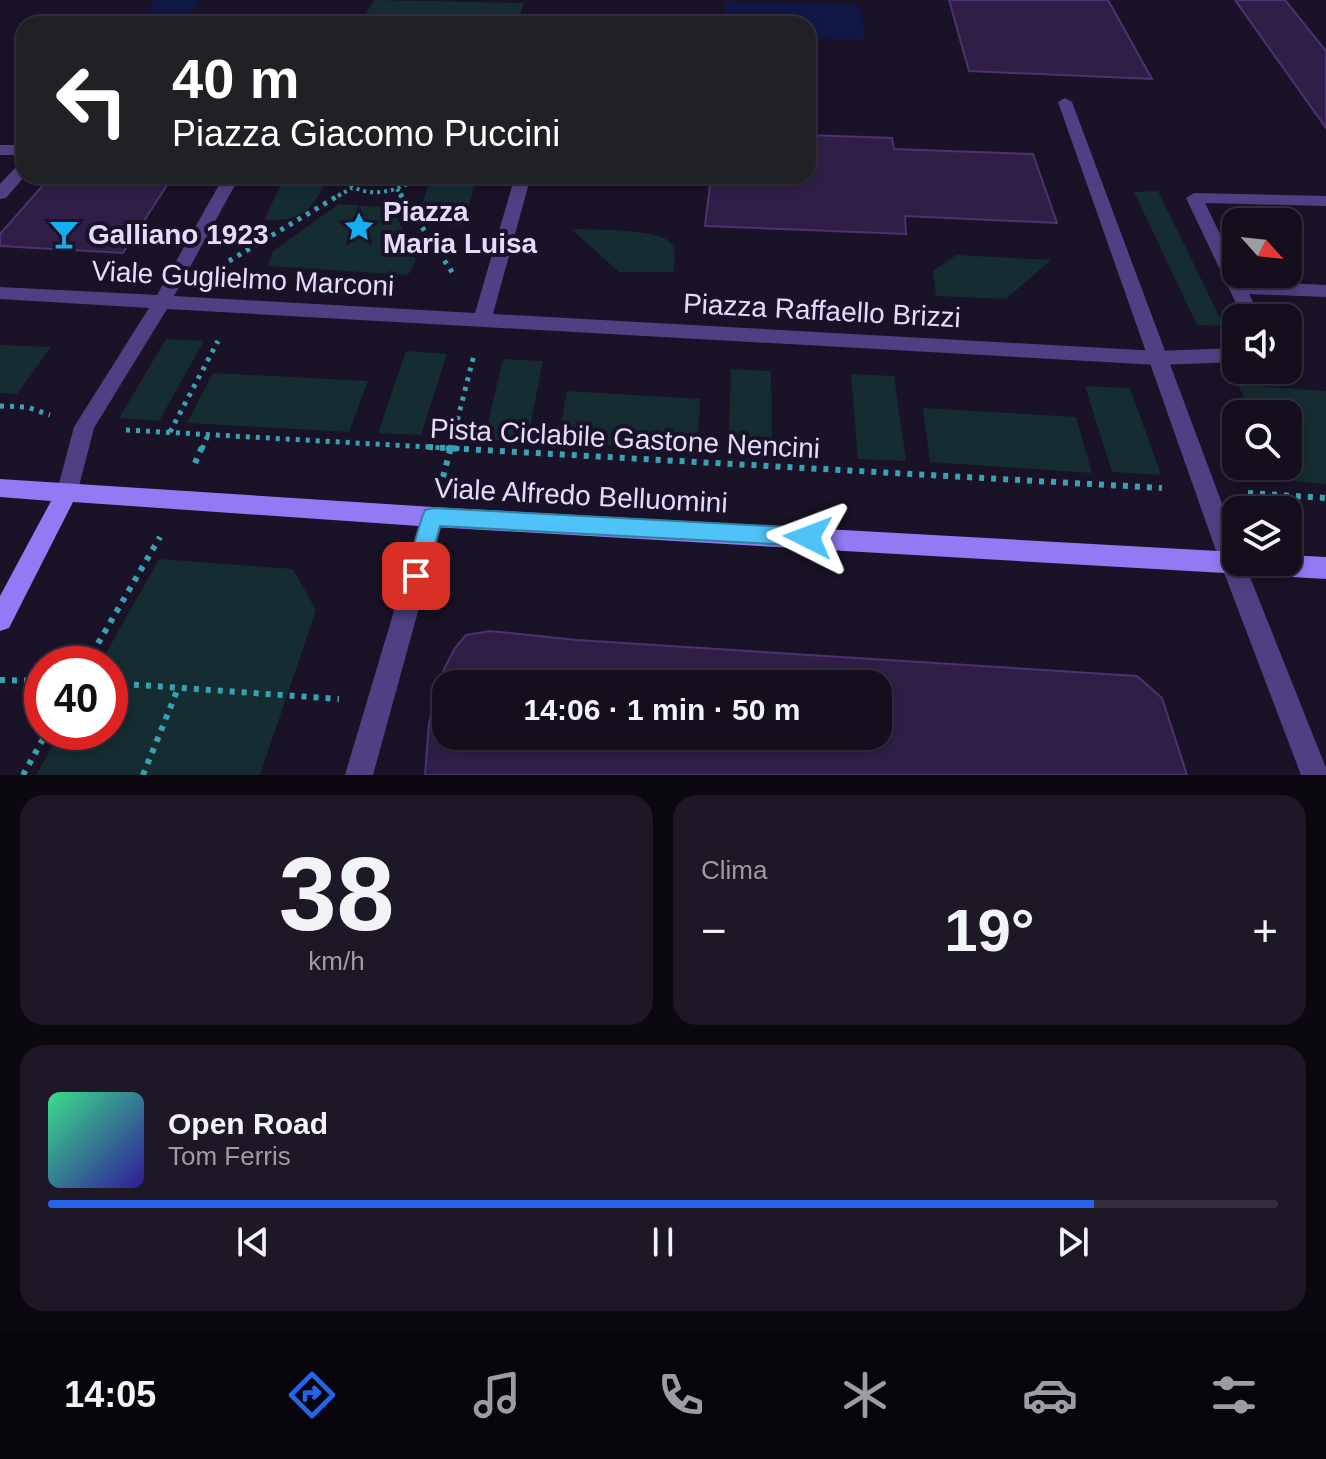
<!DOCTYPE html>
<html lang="it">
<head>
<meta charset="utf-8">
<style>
	:root { --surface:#140e1d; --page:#1d1726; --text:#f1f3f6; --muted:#9d9ca4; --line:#332e3b; --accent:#2563eb }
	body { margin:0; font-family:Helvetica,sans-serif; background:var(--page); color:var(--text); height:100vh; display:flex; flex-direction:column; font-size:30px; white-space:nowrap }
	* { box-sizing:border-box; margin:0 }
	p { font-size:26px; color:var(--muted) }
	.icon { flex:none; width:44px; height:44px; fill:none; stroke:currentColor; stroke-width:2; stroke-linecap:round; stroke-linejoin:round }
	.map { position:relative; height:775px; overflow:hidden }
	.details { display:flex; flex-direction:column; gap:20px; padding:20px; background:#0b0810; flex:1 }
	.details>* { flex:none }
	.hud { position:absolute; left:16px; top:16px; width:800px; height:168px; border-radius:24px; box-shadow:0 4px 12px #0003,0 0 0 2px var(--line); background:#202124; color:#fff; overflow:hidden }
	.needle { width:52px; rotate:117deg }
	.buttons { position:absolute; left:1222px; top:208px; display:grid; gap:16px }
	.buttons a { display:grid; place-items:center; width:80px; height:80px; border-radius:16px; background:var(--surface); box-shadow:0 4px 12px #0003,0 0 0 2px var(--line); font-size:40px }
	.speed { position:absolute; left:24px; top:646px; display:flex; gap:16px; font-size:40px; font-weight:700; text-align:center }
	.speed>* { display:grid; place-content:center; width:104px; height:104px; border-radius:50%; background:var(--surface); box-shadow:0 4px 12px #0003,0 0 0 2px var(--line); line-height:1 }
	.speed .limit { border:12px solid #d22; background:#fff; color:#111 }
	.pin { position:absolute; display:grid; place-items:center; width:68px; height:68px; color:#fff; margin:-34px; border-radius:16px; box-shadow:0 4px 12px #0006 }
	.me { position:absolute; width:88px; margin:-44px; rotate:273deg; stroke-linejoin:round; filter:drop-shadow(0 0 6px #0008) }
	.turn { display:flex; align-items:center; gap:28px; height:168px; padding:0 24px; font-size:36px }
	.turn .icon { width:104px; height:104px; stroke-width:2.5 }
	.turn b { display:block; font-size:56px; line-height:68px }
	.big { font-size:60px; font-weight:800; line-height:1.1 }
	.details .tile { flex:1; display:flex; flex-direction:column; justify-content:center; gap:12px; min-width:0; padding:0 28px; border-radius:24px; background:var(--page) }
	.details .dial { align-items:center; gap:0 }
	.dial b { font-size:104px; line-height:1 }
	.song { display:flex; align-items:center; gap:24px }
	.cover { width:96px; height:96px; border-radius:12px; background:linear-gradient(135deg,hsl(150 70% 55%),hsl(250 70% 35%)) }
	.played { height:8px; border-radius:4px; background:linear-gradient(90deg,var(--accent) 85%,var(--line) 85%) }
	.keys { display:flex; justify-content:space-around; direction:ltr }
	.heat { display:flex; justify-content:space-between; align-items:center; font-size:44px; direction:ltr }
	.details .tiles { flex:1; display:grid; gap:20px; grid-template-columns:1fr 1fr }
	.tile:last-child { grid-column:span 2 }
	.trip { position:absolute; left:432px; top:670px; width:460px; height:80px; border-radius:24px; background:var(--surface); box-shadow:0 4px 12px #0003,0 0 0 2px var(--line); font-weight:800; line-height:80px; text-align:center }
	.tab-bar { display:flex; height:128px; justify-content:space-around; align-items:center; background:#08060c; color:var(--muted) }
	.tab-bar .icon { width:56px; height:56px }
	.tab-bar .on { color:var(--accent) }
	.tab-bar b { font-size:36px; color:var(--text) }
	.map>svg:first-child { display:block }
	.green { fill:#152c31 }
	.water { fill:#0f1844 }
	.building { fill:#2f1f47; stroke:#4b3371; stroke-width:2; fill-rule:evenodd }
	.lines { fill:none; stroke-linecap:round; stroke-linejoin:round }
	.path-far2 { stroke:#39a2b2; stroke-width:4; stroke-dasharray:3 4; stroke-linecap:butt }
	.path-far1 { stroke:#39a2b2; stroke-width:5; stroke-dasharray:4 6; stroke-linecap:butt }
	.path { stroke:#39a2b2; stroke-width:6; stroke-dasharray:5 7; stroke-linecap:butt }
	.lane { fill:#504083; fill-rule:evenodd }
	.street { fill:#504083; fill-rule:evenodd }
	.secondary { fill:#9479f5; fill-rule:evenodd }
	.route { fill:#4fc3f7; stroke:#337fa1; stroke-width:2 }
	.labels { text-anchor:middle; stroke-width:8; stroke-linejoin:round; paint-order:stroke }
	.poi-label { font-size:28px; font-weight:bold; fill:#e5dbfc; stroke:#1a1227; text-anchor:start }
	.street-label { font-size:28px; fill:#e5dbfc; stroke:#1a1227 }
</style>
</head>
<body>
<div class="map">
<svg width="1326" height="775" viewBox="0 0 1326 775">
	<rect width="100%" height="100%" fill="#1a1227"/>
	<path class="green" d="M374,0L524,3L517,24H360Z
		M285,176H329C313,209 303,222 264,220Z
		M432,176H478L462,226L429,224L421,207Z
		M1158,191L1224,326L1197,325L1134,192Z
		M339,204L393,208L416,260L408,275L268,266L273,251Z
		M571,229C592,230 655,228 670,242C677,248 674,263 674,272H619Z
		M956,255L1051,260L1006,299L936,296L933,271Z
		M166,339L204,341L159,421L119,418Z
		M0,345L51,347L17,394L0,393Z
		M406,351L447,354L421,435L378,433Z
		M503,359L543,361L527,442L484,440Z
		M731,369L771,371L772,455L728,453Z
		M213,373L368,381L349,432L187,423Z
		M851,374L894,376L906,461L858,459Z
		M1238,385L1326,391V484L1282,480L1276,466H1288V414H1252Z
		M1085,386L1130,388L1161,475L1112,472Z
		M567,391L700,399L697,450L558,442Z
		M923,408L1076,417L1092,473L930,462Z
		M159,559L293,569L316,610L260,775H36L61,732H110V664H100Z"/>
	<path class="water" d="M156,0H201L181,24H134Z
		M725,1L860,5L865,40L808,38V24H724Z"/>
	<path class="building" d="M949,0H1108L1152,79L969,71Z
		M1235,0H1285L1326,51V128Z
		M808,135L892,138L894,149L1033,154L1057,223L905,216L906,234L705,226L711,176H808Z
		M51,176H173L123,253L0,246V234Z
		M490,631L577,640L1137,676L1162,698L1187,775H425L429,723L444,669L455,648L466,635ZM446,684H878V736H446Z"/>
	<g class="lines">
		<path class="path-far2" d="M340,176C362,202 396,193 421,176
			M397,189L402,196
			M338,196L352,188"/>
		<path class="path-far1" d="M400,194L454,275
			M229,261L341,194
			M0,406L27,407L50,415
			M126,430L464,449
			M170,432L218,341
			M202,449L208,435
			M450,449L474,355"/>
		<path class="path" d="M428,447L1162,488
			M195,463L202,447
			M443,477L451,447
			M1248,493L1326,498
			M86,664L160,537
			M0,680L42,681
			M110,683L339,699
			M23,775L47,732
			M143,775L179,686"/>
		<path class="lane" d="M1065,98L1072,102L1236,541V562H1244L1240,569L1232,572L1224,569L1220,562L1058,102Z"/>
		<path class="street" d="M0,145H24V155H0Z
			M24,163L25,176L6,198L0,199V184L18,165Z
			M224,176H240L174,296L475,313L515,176H531L493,314L1158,351L1236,348V362L1158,365L167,309L94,428L76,498L68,500L60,498L57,491L74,427L149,308L0,299V287L157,295Z
			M1194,193L1326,196V206L1205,203L1236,267V274H1240L1243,281L1326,285V297L1249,294L1261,318H1243L1186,198Z
			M433,507L441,510L444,517L373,775H345L422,517L425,510Z
			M1232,552L1236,553V562H1244L1326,768V775H1301L1220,562L1224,555Z"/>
		<path class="secondary" d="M0,479L433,507L1236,552V562H1288V555L1326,557V579L433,527L73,502L9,628L0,631V596L51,501L0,497Z"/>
	</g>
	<path class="route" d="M433,508L808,528L815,531L818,537L815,544L808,546L440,526L426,576L423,582L416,585L408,582L405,576L422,517L425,510Z"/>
	<defs>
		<g id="sight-bare" transform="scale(2.4)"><path d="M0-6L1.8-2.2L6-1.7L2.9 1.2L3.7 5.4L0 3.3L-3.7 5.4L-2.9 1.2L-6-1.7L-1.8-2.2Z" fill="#15aeee" stroke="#1a1227" stroke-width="2.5" paint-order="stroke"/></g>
		<g id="bar-bare" transform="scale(2.4)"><path d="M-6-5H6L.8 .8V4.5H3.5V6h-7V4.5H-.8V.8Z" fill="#15aeee" stroke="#1a1227" stroke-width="2.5" paint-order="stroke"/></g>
	</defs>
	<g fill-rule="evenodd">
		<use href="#sight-bare" x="359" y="227"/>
		<use href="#bar-bare" x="64" y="234"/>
	</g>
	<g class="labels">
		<g class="poi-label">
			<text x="383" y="221">Piazza<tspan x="383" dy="32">Maria Luisa</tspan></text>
			<text x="88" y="244">Galliano 1923</text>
		</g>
		<g class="street-label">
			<text transform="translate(243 278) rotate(3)" y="10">Viale Guglielmo Marconi</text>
			<text transform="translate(822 310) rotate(3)" y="10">Piazza Raffaello Brizzi</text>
			<text transform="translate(625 438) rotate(3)" y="10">Pista Ciclabile Gastone Nencini</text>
			<text transform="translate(581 495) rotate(3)" y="10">Viale Alfredo Belluomini</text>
		</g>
	</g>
</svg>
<div class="buttons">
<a><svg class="needle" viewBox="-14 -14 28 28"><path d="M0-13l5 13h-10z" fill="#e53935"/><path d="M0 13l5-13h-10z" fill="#9d9ca4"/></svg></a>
<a><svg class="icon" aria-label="sound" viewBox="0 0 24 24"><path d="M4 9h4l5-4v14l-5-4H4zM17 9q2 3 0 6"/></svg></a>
<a><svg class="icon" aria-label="search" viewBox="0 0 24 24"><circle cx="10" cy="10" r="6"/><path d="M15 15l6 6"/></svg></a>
<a><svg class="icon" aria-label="layers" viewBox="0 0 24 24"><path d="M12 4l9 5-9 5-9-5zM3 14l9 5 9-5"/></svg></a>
</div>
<div class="speed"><div class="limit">40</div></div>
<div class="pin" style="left:416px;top:576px;background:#d93025"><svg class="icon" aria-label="arrive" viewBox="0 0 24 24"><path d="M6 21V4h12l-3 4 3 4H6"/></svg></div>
<svg class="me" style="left:808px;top:537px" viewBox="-20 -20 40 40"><path d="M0-17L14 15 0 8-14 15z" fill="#4fc3f7" stroke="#fff" stroke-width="4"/></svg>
<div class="trip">14:06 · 1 min · 50 m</div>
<div class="hud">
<div class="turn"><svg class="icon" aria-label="left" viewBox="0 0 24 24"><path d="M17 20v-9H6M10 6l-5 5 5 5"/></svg><div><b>40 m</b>Piazza Giacomo Puccini</div></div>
</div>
</div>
<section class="details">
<div class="tiles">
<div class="tile dial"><b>38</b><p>km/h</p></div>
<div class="tile"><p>Clima</p>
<div class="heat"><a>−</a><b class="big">19°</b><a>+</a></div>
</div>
<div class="tile">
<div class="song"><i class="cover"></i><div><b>Open Road</b><p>Tom Ferris</p></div></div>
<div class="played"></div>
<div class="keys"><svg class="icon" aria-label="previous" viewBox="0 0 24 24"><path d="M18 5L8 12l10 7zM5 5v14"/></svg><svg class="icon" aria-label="pause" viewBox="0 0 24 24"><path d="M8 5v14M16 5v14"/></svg><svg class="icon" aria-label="next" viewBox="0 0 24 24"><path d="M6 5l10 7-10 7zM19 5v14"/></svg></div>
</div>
</div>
</section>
<nav class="tab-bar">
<b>14:05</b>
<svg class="icon on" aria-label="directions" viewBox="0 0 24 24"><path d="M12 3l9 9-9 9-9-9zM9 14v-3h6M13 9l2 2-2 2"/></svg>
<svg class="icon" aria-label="music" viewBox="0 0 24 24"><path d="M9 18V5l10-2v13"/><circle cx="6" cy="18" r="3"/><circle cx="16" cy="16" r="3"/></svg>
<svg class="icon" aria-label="phone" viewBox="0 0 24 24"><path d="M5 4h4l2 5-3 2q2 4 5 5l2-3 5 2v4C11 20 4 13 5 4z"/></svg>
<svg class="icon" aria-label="climate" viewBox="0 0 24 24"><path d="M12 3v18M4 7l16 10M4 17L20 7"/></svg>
<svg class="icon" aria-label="car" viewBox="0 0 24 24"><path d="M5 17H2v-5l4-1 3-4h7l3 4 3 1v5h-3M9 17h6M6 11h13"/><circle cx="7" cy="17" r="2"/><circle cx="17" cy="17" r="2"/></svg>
<svg class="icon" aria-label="filters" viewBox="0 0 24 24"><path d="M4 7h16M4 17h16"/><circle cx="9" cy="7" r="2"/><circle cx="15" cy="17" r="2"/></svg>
</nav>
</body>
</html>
